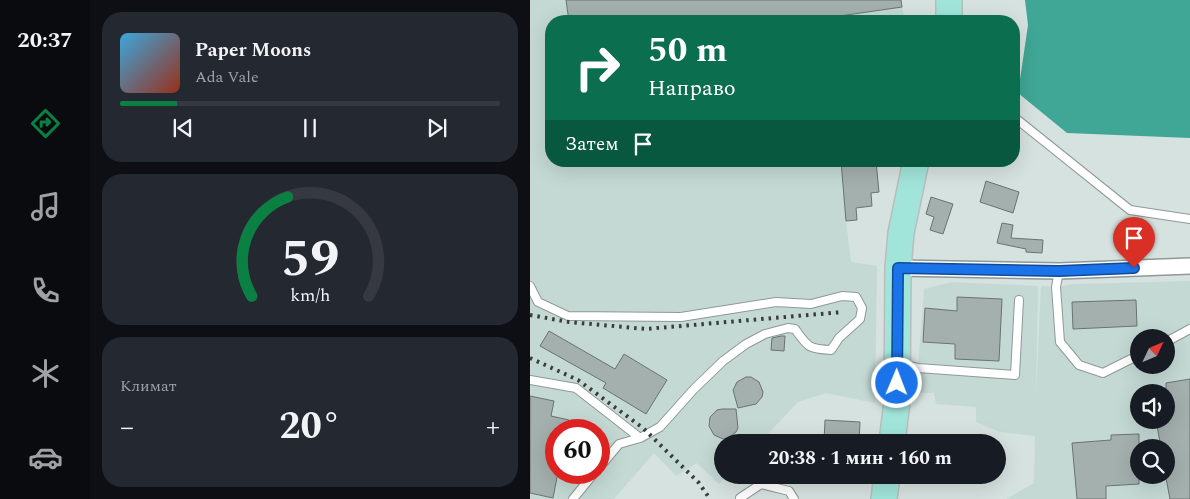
<!DOCTYPE html>
<html lang="ru">
<head>
<meta charset="utf-8">
<style>
	:root { --surface:#171b24; --page:#242831; --text:#f1f3f6; --muted:#9ea1a6; --line:#363941; --accent:#0b8043 }
	body { margin:0; font-family:Spectral,serif; background:var(--page); color:var(--text); height:100vh; display:flex; flex-direction:column; font-size:19px; white-space:nowrap }
	* { box-sizing:border-box; margin:0 }
	p { font-size:16px; color:var(--muted) }
	.icon { flex:none; width:28px; height:28px; fill:none; stroke:currentColor; stroke-width:2; stroke-linecap:round; stroke-linejoin:round }
	.map { position:relative; flex:1; overflow:hidden }
	.details { display:flex; flex-direction:column; gap:12px; padding:12px; background:#0d0f14; width:440px }
	.details>* { flex:none }
	.guide { position:absolute; left:15px; top:15px; width:475px; height:152px; border-radius:20px; box-shadow:0 5px 20px #0002; background:#0b6e4f; color:#fff; overflow:hidden }
	.needle { width:32px; rotate:46deg }
	.fabs { position:absolute; left:600px; top:329px; display:grid; gap:10px }
	.fabs a { display:grid; place-items:center; width:45px; height:45px; border-radius:50%; background:var(--surface); box-shadow:0 5px 20px #0002; font-size:25px }
	.speed { position:absolute; left:15px; top:419px; display:flex; gap:10px; font-size:25px; font-weight:700; text-align:center }
	.speed>* { display:grid; place-content:center; width:65px; height:65px; border-radius:50%; background:var(--surface); box-shadow:0 5px 20px #0002; line-height:1 }
	.speed .limit { border:8px solid #d22; background:#fff; color:#111 }
	.pin { position:absolute; display:grid; place-items:center; width:42px; height:42px; color:#fff; margin:-51px -21px; border-radius:50% 50% 50% 0; rotate:-45deg; box-shadow:0 0 5px #0007 }
	.pin .icon { rotate:45deg }
	.me { position:absolute; width:55px; margin:-28px; rotate:1deg; stroke-linejoin:round; filter:drop-shadow(0 0 4px #0008) }
	.turn { display:flex; align-items:center; gap:18px; height:105px; padding:0 20px; font-size:22px }
	.turn .icon { width:65px; height:65px; stroke-width:2.5 }
	.turn b { display:block; font-size:35px; line-height:42px }
	.then { display:flex; align-items:center; height:48px; padding:0 20px; background:#0003; gap:10px; font-size:19px }
	.big { font-size:38px; font-weight:700; line-height:1.1 }
	.details .tile { flex:1; display:flex; flex-direction:column; justify-content:center; gap:8px; min-width:0; padding:0 18px; border-radius:20px; background:var(--page) }
	.details .dial { align-items:center; gap:0 }
	.dial svg { height:130px; overflow:visible; fill:none; stroke:var(--line); stroke-width:7; stroke-linecap:round; text-anchor:middle }
	.dial text { fill:var(--text); stroke:none }
	.song { display:flex; align-items:center; gap:15px }
	.cover { width:60px; height:60px; border-radius:8px; background:linear-gradient(135deg,hsl(200 70% 55%),hsl(10 70% 35%)) }
	.played { height:5px; border-radius:2px; background:linear-gradient(90deg,var(--accent) 15%,var(--line) 15%) }
	.keys { display:flex; justify-content:space-around; direction:ltr }
	.heat { display:flex; justify-content:space-between; align-items:center; font-size:28px; direction:ltr }
	.trip { position:absolute; left:184px; top:434px; width:292px; height:50px; border-radius:25px; background:var(--surface); box-shadow:0 5px 20px #0002; font-weight:700; line-height:50px; text-align:center }
	main { display:flex; flex:1; min-height:0 }
	.menu { display:flex; flex-direction:column; width:90px; justify-content:space-around; align-items:center; background:#090b0e; color:var(--muted) }
	.menu .icon { width:35px; height:35px }
	.menu .selected { color:var(--accent) }
	.menu b { font-size:22px; color:var(--text) }
	.map>svg:first-child { display:block }
	.built { fill:#c4d9d4; fill-rule:evenodd }
	.water { fill:#40a695 }
	.building { fill:#a4b0ad; stroke:#697471 }
	.lines { fill:none; stroke-linecap:round; stroke-linejoin:round }
	.service-casing { stroke:#8e9997; stroke-width:10 }
	.minor-casing { stroke:#8e9997; stroke-width:18 }
	.primary-casing { stroke:#bbbcbc; stroke-width:28 }
	.service { stroke:#fff; stroke-width:8 }
	.minor { stroke:#fff; stroke-width:15 }
	.primary { stroke:#a1e5da; stroke-width:25 }
	.rail { stroke:#373d3b; stroke-width:4; stroke-dasharray:2.5 5; stroke-linecap:butt }
	.route-casing { stroke:#114b97; stroke-width:12 }
	.route { stroke:#1a73e8; stroke-width:9 }
</style>
</head>
<body>
<main>
<nav class="menu">
<b>20:37</b>
<svg class="icon selected" aria-label="directions" viewBox="0 0 24 24"><path d="M12 3l9 9-9 9-9-9zM9 14v-3h6M13 9l2 2-2 2"/></svg>
<svg class="icon" aria-label="music" viewBox="0 0 24 24"><path d="M9 18V5l10-2v13"/><circle cx="6" cy="18" r="3"/><circle cx="16" cy="16" r="3"/></svg>
<svg class="icon" aria-label="phone" viewBox="0 0 24 24"><path d="M5 4h4l2 5-3 2q2 4 5 5l2-3 5 2v4C11 20 4 13 5 4z"/></svg>
<svg class="icon" aria-label="climate" viewBox="0 0 24 24"><path d="M12 3v18M4 7l16 10M4 17L20 7"/></svg>
<svg class="icon" aria-label="car" viewBox="0 0 24 24"><path d="M5 17H2v-5l4-1 3-4h7l3 4 3 1v5h-3M9 17h6M6 11h13"/><circle cx="7" cy="17" r="2"/><circle cx="17" cy="17" r="2"/></svg>
</nav>
<section class="details">
<div class="tile">
<div class="song"><i class="cover"></i><div><b>Paper Moons</b><p>Ada Vale</p></div></div>
<div class="played"></div>
<div class="keys"><svg class="icon" aria-label="previous" viewBox="0 0 24 24"><path d="M18 5L8 12l10 7zM5 5v14"/></svg><svg class="icon" aria-label="pause" viewBox="0 0 24 24"><path d="M8 5v14M16 5v14"/></svg><svg class="icon" aria-label="next" viewBox="0 0 24 24"><path d="M6 5l10 7-10 7zM19 5v14"/></svg></div>
</div>
<div class="tile dial"><svg viewBox="0 0 100 80">
<path d="M14 69A42 42 0 1 1 86 69"/>
<path d="M14 69A42 42 0 0 1 36 8" stroke="#0b8043"/>
<text x="50" y="56" font-size="32" font-weight="700">59</text>
<text x="50" y="72" font-size="11">km/h</text>
</svg></div>
<div class="tile"><p>Климат</p>
<div class="heat"><a>−</a><b class="big">20°</b><a>+</a></div>
</div>
</section>
<div class="map">
<svg width="660" height="499" viewBox="0 0 660 499">
	<rect width="100%" height="100%" fill="#d6e2df"/>
	<path class="built" d="M0,0H371L375,21H21V161H346L341,193L342,206L326,208L327,220L316,221L321,262L347,266L345,403L296,393L268,402L230,442H192V475H198L189,484L167,463L146,476L124,453L84,499H0ZM26,430H69V472H26Z
		M660,281V499H476L504,483L505,436L470,432L446,422V407L406,404L404,393H386L394,289L422,282L508,286L506,394L511,286L526,287L543,284ZM609,338H636V365H609ZM609,392H636V420H609ZM609,448H636V475H609Z"/>
	<path class="water" d="M495,0H660V138L537,133L488,93L498,25Z"/>
	<path class="building" d="M36,0H371L372,7L275,21H175V18L154,21H39Z
		M311,161H346L349,192L341,193L342,206L326,208L327,220L316,221Z
		M456,181L489,192L483,213L450,202Z
		M401,197L423,204L413,234L400,230L404,217L396,214Z
		M472,223L483,225L481,238L513,240L512,253L496,252V249L467,243Z
		M427,297L472,299L469,361L425,359V344L393,342L395,308L427,311Z
		M606,300L607,326L543,329L542,302Z
		M19,331L85,369L94,354L137,380L116,414L73,388L76,383L10,346Z
		M251,336H255L254,351L241,350L242,338Z
		M216,377H221L229,382L233,392L232,397L226,404L208,408L203,390L207,382Z
		M660,379V499H640L636,478V448H631L626,420H636V383Z
		M0,396L24,401L21,416L39,420L37,430H26V472H28L23,498L0,493Z
		M192,409H206L208,428L206,432L198,438L193,439L184,435L179,426L180,417L187,410Z
		M295,420L330,422L329,442H294Z
		M609,434V484L576,486V499H547L542,443L581,440V435Z"/>
	<g class="lines">
		<g class="service-casing">
			<path id="service" d="M484,117L600,210L660,219
				M529,271L526,287L530,342L549,365L573,373L609,355
				M0,286L8,302L38,316L151,317L246,302L281,304L312,296L326,297L332,308L330,319L309,338L301,350C278,349 278,347 265,329L258,328L235,334L216,344L193,361L164,389L130,427L110,438L89,444L69,468
				M636,342L660,329
				M370,364L388,368L485,375L489,300
				M0,380L46,388L110,438
				M210,498L231,484L259,491L264,499
				M43,499L65,472"/>
		</g>
		<g class="minor-casing">
			<path id="minor" d="M368,268L529,271L660,266"/>
		</g>
		<g class="primary-casing">
			<path id="primary" d="M419,0V21
				M362,442L367,402L368,268L371,233L386,161
				M354,499L357,475"/>
		</g>
		<use href="#service" class="service"/>
		<use href="#minor" class="minor"/>
		<use href="#primary" class="primary"/>
		<path class="rail" d="M0,315L39,322L116,329L313,312
			M0,358L48,380L113,428L169,483L180,499"/>
	</g>
	<g class="lines">
		<g class="route-casing">
			<path id="route" d="M367,383L368,268L529,271L604,268"/>
		</g>
		<use href="#route" class="route"/>
	</g>
</svg>
<div class="fabs">
<a><svg class="needle" viewBox="-14 -14 28 28"><path d="M0-13l5 13h-10z" fill="#e53935"/><path d="M0 13l5-13h-10z" fill="#9ea1a6"/></svg></a>
<a><svg class="icon" aria-label="sound" viewBox="0 0 24 24"><path d="M4 9h4l5-4v14l-5-4H4zM17 9q2 3 0 6"/></svg></a>
<a><svg class="icon" aria-label="search" viewBox="0 0 24 24"><circle cx="10" cy="10" r="6"/><path d="M15 15l6 6"/></svg></a>
</div>
<div class="speed"><div class="limit">60</div></div>
<div class="pin" style="left:604px;top:268px;background:#d93025"><svg class="icon" aria-label="arrive" viewBox="0 0 24 24"><path d="M6 21V4h12l-3 4 3 4H6"/></svg></div>
<svg class="me" style="left:367px;top:383px" viewBox="-20 -20 40 40"><circle r="17" fill="#1a73e8" stroke="#fff" stroke-width="3"/><path d="M0-11L8 9 0 5-8 9z" fill="#fff"/></svg>
<div class="trip">20:38 · 1 мин · 160 m</div>
<div class="guide">
<div class="turn"><svg class="icon" aria-label="right" viewBox="0 0 24 24"><path d="M7 20v-9h11M14 6l5 5-5 5"/></svg><div><b>50 m</b>Направо</div></div>
<div class="then">Затем<svg class="icon" aria-label="arrive" viewBox="0 0 24 24"><path d="M6 21V4h12l-3 4 3 4H6"/></svg></div>
</div>
</div>
</main>
</body>
</html>
